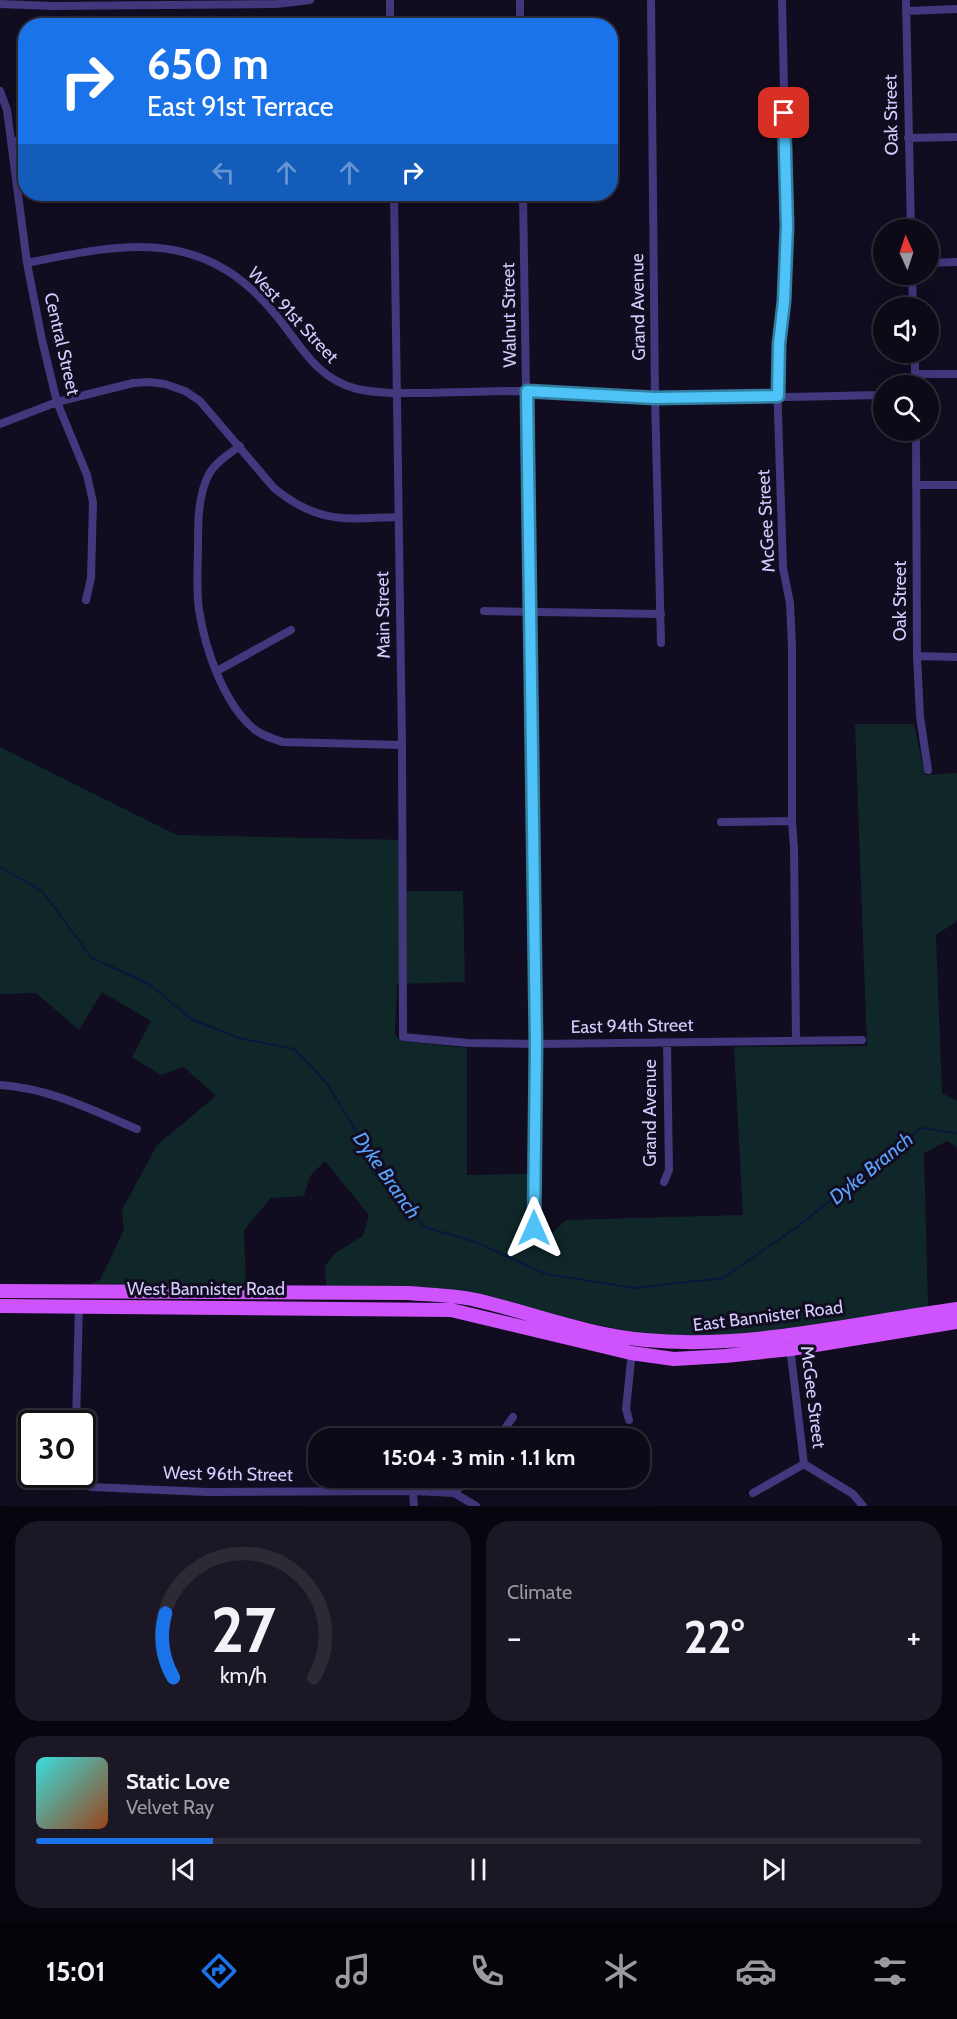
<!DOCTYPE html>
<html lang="en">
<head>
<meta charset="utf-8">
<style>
	:root { --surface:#0d0917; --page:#1b1724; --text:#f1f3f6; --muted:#9a9aa1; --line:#2d2a36; --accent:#1a73e8 }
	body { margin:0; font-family:Cabin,sans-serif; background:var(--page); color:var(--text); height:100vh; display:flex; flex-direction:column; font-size:22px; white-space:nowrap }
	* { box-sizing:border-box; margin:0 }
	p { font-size:20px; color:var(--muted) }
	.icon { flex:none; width:33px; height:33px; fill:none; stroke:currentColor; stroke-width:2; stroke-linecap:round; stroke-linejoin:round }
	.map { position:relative; height:1506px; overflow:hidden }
	.side { display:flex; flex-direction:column; gap:15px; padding:15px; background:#07050d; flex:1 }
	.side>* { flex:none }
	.hud { position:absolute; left:18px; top:18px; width:600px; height:183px; border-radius:24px; box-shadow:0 6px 24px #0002,0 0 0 2px var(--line); background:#1a73e8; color:#fff; overflow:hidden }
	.needle { width:39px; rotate:357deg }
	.controls { position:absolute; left:873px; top:219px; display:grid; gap:12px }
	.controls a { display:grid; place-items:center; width:66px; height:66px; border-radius:50%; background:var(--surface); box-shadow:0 6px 24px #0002,0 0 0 2px var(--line); font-size:30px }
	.speed { position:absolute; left:18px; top:1410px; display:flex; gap:12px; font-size:30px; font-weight:700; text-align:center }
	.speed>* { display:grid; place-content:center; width:78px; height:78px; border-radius:50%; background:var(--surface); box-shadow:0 6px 24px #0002,0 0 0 2px var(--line); line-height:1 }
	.speed .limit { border:3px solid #111; border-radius:9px; background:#fff; color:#111 }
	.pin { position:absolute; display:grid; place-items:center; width:51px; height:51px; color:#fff; margin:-26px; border-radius:12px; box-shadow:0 3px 9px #0006 }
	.me { position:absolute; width:66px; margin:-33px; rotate:0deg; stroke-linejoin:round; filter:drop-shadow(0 0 4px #0008) }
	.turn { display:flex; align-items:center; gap:21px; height:126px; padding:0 30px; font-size:27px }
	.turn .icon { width:78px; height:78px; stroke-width:2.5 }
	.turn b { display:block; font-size:42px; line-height:51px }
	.lanes { display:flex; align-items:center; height:57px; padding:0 30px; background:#0003; justify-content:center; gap:30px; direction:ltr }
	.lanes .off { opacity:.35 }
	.big { font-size:45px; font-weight:800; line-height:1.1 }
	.side .widget { flex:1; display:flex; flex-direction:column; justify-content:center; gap:9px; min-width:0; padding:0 21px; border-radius:24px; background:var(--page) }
	.side .dial { align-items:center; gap:0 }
	.dial svg { height:156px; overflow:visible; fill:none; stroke:var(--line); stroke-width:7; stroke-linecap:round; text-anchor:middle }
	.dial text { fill:var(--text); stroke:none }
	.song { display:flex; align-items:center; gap:18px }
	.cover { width:72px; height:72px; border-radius:9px; background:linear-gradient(135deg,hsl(180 70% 55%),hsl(20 70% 35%)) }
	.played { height:6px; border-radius:3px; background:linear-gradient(90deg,var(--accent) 20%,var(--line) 20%) }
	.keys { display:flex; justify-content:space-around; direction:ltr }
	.heat { display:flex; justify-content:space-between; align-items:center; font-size:33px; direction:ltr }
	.side .tiles { flex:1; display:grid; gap:15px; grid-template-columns:1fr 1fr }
	.widget:last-child { grid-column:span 2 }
	.trip { position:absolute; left:308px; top:1428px; width:342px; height:60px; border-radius:24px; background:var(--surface); box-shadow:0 6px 24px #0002,0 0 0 2px var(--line); font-weight:800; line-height:60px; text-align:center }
	.dock { display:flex; height:96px; justify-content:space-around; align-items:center; background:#050409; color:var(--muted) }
	.dock .icon { width:42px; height:42px }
	.dock .current { color:var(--accent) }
	.dock b { font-size:27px; color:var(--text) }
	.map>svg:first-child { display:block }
	.green { fill:#102729 }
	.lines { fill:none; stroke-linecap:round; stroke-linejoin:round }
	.stream { stroke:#09173b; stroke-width:2 }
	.street { stroke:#41387d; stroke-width:8 }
	.primary { stroke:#ce53fd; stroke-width:14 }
	.route-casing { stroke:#337fa1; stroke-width:15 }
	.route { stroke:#4fc3f7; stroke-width:10 }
	.labels { text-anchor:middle; stroke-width:6; stroke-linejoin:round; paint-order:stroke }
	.street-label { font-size:18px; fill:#d6cbfe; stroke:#110c1f }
	.water-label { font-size:20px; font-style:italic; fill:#5aa2fd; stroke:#110c1f }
</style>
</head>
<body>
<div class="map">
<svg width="957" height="1506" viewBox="0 0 957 1506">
	<rect width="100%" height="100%" fill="#110c1f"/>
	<path class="green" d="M855,724H914L925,775L957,773V921L936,935L942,1093L957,1101V1147L947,1141L924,1153L928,1307L757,1334L714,1337L646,1335L557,1316L326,1286L325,1266L334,1254L363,1236L369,1215L325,1161L310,1176L304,1196L271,1198L244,1230L246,1287L91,1284L100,1280L124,1230L122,1210L157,1145L216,1096L184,1067L160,1075L132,1057L151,1021L102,992L79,1030L36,993L0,994V747L177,835L406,840L407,891H463L465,982L397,984L395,1034L401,1041L467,1048V1175L528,1174L527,1237L550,1235L566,1220L743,1215L734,1047L867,1046Z"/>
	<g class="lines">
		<path class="stream" d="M0,867L42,891L92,958L149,984L191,1019L239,1038L294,1049L326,1082L384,1177L424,1227L476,1242L546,1274L635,1288L723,1278L797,1227L921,1128L957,1133"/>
		<path class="street" d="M390,0V26
			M520,0V26
			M651,0L655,397L661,643
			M782,0L787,226L784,301L779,344L777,382L783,568L790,603L792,646V821L794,848L796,1041
			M906,0L911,230
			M0,4L52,6L277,4L310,0
			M906,11L957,9
			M0,91L7,110L27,263L42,340L57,402L87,475L93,502L91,578L86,600
			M908,138L957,137
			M12,142L26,139
			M394,194L402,745L403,1037L468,1043L536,1044L862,1040
			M523,194L536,1044L534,1228
			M27,263C133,241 209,227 283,324C304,352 321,380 357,389C380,394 406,393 430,393C462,392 494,391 526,391C569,391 612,396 654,397C730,400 807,396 884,395
			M928,263L957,262
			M912,274L913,308
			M915,352V386
			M915,374H957
			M0,424L57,402L133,383L149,382L165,384L185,391L200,401L274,488C318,524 345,519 398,517
			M916,430L917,656L920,716L928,770
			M240,446C229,454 216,462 209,474C198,495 198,521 198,545C198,567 196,589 199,610C205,648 223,703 254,729C263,736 273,739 283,742L402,745
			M916,485H957
			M484,611L661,614
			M917,656L957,657
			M217,671L291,630
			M721,822L792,821
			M0,1085C49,1088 92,1110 137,1129
			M664,1182L669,1170L667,1043
			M790,1347L804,1464L853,1494L863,1506
			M629,1420L626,1409L632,1351
			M76,1424L79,1304
			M498,1438L513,1417
			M75,1474L81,1484L91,1487L207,1492L413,1491L454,1493L468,1478
			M413,1491L414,1506
			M454,1493L476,1506
			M753,1493L804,1464"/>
		<path class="primary" d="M0,1291L408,1293C431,1295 454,1295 476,1300C532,1313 587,1335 645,1340C749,1350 854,1323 957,1309
			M0,1306L451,1310L631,1353L674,1359L725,1356L791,1349L957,1322"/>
	</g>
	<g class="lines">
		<g class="route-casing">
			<path id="route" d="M534,1228L536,1044L527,391L655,398L778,396L779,344L784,301L787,226L784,113"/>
		</g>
		<use href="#route" class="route"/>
	</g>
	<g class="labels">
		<g class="street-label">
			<text transform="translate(891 115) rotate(-91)" y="6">Oak Street</text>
			<text transform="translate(638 307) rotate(-91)" y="6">Grand Avenue</text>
			<text transform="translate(293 315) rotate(47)" y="6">West 91st Street</text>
			<text transform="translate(509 315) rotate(-91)" y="6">Walnut Street</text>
			<text transform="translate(62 344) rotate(77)" y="6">Central Street</text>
			<text transform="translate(766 521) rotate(-93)" y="6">McGee Street</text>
			<text transform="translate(900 601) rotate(-90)" y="6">Oak Street</text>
			<text transform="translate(383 615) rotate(-91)" y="6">Main Street</text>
			<text transform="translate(632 1026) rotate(-1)" y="6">East 94th Street</text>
			<text transform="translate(650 1113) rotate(-90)" y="6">Grand Avenue</text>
			<text x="206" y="1295">West Bannister Road</text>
			<text transform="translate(768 1316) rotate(-7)" y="6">East Bannister Road</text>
			<text transform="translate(813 1397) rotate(83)" y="6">McGee Street</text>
			<text transform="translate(228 1474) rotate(1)" y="6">West 96th Street</text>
		</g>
		<g class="water-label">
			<text transform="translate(871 1168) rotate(-39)" y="7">Dyke Branch</text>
			<text transform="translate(387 1175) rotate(55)" y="7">Dyke Branch</text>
		</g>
	</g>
</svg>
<div class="controls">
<a><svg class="needle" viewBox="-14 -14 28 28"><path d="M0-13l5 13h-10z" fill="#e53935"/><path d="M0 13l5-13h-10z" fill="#9a9aa1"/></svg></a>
<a><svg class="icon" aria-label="sound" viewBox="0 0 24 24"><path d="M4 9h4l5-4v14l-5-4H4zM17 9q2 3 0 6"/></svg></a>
<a><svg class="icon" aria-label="search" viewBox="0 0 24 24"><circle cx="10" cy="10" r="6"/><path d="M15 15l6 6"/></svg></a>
</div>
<div class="speed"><div class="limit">30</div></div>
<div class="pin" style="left:784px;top:113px;background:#d93025"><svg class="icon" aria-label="arrive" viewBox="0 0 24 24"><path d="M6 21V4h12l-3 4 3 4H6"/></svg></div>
<svg class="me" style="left:534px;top:1228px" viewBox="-20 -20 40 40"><path d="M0-17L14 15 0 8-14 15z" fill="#4fc3f7" stroke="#fff" stroke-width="4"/></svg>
<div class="trip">15:04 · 3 min · 1.1 km</div>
<div class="hud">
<div class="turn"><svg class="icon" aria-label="right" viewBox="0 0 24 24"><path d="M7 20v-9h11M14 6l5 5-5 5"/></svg><div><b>650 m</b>East 91st Terrace</div></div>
<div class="lanes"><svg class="icon off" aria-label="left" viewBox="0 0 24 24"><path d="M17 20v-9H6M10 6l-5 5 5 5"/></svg><svg class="icon off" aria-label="ahead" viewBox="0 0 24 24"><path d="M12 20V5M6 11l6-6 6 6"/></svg><svg class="icon off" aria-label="ahead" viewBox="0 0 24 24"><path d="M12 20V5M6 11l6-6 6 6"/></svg><svg class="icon" aria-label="right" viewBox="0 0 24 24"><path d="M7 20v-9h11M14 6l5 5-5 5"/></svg></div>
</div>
</div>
<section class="side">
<div class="tiles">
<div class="widget dial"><svg viewBox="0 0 100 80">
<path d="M14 69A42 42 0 1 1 86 69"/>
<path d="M14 69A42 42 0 0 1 10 36" stroke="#1a73e8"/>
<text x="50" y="56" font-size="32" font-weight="700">27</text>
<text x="50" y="72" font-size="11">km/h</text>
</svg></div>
<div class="widget"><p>Climate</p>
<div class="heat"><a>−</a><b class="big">22°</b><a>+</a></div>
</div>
<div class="widget">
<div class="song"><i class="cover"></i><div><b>Static Love</b><p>Velvet Ray</p></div></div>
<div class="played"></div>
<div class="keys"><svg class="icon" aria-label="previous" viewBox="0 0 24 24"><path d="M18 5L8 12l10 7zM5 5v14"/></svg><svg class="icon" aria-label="pause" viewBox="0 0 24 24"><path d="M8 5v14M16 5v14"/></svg><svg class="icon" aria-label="next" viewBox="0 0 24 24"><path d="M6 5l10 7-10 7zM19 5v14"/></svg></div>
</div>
</div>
</section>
<nav class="dock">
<b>15:01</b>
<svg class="icon current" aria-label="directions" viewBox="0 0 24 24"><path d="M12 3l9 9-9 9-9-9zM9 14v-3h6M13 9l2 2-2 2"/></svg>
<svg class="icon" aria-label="music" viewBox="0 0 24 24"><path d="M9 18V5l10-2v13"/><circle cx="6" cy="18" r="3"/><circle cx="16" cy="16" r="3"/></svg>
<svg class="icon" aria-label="phone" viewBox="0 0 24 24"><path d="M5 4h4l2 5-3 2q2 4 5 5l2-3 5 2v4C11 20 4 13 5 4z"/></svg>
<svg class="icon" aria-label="climate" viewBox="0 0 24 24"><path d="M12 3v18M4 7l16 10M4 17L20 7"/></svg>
<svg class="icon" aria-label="car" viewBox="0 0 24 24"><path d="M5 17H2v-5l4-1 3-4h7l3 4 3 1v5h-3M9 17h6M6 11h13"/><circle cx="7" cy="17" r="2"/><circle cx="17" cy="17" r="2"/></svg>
<svg class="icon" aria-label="filters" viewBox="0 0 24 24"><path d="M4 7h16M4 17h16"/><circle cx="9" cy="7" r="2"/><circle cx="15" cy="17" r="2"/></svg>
</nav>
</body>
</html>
